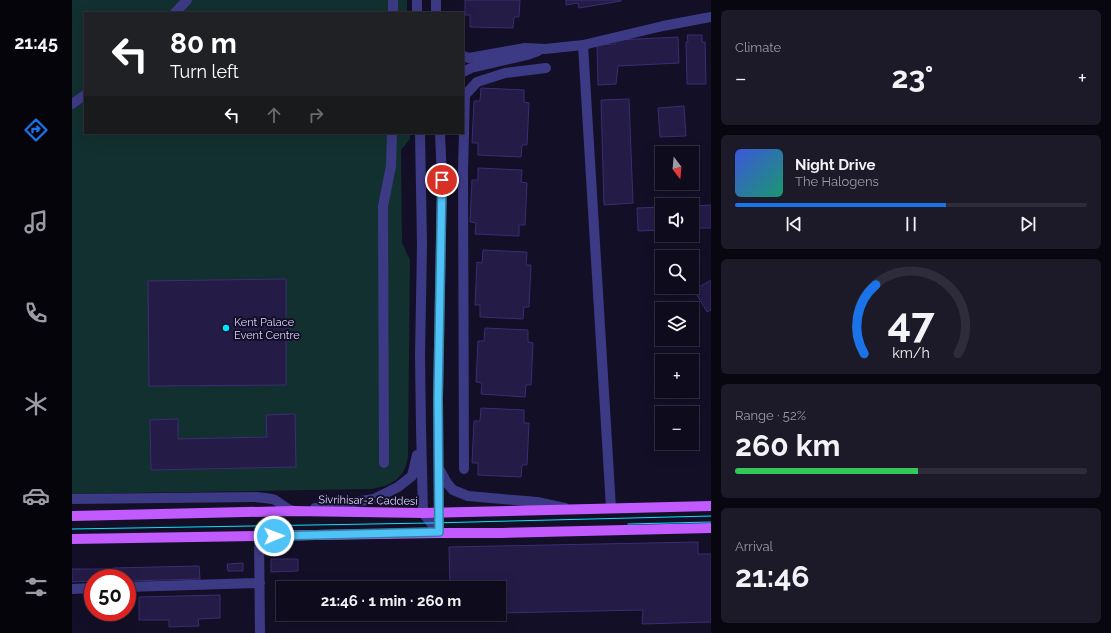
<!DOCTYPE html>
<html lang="en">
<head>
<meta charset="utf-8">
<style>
	:root { --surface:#0e0b1c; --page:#1c1929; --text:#f1f3f6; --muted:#9b9ba3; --line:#2e2b3b; --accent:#1a73e8 }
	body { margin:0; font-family:Raleway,sans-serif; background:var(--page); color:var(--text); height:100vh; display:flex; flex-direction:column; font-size:15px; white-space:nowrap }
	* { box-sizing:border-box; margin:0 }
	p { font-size:13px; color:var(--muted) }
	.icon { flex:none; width:22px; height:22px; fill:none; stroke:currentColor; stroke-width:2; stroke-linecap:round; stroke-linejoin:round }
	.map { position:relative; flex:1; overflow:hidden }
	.details { display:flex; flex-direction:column; gap:10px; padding:10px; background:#08060f; width:400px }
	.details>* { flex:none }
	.top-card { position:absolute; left:12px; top:12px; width:380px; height:122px; border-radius:0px; box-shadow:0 4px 16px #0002,0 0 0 1px var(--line); background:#202124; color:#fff; overflow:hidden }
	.needle { width:26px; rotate:164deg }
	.tools { position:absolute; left:583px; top:146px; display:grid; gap:8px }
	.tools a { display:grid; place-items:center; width:44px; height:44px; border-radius:0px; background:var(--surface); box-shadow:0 4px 16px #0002,0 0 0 1px var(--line); font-size:20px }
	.speed { position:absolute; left:12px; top:569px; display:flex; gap:8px; font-size:20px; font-weight:700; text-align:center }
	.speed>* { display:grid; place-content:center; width:52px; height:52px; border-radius:50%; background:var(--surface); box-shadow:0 4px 16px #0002,0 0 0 1px var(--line); line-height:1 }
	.speed .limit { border:6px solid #d22; background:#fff; color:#111 }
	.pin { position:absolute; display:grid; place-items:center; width:34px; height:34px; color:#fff; margin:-17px; border:2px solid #fff; border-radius:50%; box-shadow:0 1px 4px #0007 }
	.me { position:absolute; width:44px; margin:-22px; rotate:89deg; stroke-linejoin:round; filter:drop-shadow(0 0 3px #0008) }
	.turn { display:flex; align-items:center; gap:14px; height:84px; padding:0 20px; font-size:18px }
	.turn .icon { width:52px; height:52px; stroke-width:2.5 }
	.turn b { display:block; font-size:28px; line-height:34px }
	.lanes { display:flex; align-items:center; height:38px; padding:0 20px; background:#0003; justify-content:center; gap:20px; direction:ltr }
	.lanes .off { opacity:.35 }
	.big { font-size:30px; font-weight:700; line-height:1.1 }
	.details .card { flex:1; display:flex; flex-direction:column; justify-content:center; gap:6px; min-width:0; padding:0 14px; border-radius:6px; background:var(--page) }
	.details .dial { align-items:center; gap:0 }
	.dial svg { height:104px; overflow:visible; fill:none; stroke:var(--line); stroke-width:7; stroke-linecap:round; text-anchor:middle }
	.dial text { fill:var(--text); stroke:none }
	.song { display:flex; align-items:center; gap:12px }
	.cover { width:48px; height:48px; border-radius:6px; background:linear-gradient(135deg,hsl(230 70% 55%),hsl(160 70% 35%)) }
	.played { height:4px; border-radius:2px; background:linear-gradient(90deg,var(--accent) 60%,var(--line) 60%) }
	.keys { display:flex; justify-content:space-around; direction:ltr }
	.heat { display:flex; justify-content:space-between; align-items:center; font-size:22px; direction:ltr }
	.charge { height:6px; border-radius:3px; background:linear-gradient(90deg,#34c759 52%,var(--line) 0) }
	.trip { position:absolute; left:204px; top:581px; width:230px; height:40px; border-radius:0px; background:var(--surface); box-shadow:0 4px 16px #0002,0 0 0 1px var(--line); font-weight:700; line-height:40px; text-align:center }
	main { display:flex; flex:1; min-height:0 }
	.menu { display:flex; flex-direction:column; width:72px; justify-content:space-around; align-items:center; background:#06040b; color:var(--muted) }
	.menu .icon { width:28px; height:28px }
	.menu .selected { color:var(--accent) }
	.menu b { font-size:18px; color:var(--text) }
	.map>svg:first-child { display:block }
	.green { fill:#12302f }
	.building { fill:#241b47; stroke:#3b2d73 }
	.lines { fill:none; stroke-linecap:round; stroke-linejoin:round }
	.minor { stroke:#3d3a85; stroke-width:10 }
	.major { stroke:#c25bff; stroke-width:10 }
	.tram { stroke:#00e5ff; stroke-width:1 }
	.route-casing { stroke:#337fa1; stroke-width:10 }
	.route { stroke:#4fc3f7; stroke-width:7 }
	.poi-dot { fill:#00e5ff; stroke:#130f26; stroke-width:1.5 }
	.labels { text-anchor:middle; stroke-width:4; stroke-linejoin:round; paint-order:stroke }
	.poi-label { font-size:11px; fill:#d9d4ff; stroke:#130f26; text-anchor:start }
	.street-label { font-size:11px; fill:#d9d4ff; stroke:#130f26 }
</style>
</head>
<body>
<main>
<nav class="menu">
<b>21:45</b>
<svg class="icon selected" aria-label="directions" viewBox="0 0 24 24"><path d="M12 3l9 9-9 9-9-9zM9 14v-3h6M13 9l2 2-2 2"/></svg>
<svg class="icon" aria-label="music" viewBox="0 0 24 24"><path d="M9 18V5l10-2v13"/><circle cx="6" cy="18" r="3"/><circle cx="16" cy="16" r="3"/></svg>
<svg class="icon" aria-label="phone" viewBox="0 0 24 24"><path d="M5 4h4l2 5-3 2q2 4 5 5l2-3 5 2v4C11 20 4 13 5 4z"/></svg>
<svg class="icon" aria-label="climate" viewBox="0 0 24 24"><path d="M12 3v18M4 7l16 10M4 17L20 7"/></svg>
<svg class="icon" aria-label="car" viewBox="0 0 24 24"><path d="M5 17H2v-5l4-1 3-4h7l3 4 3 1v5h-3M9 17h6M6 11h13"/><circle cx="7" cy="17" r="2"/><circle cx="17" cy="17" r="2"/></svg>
<svg class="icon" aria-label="filters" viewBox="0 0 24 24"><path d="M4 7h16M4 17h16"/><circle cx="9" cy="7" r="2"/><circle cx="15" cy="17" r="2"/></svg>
</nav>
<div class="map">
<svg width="639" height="633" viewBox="0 0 639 633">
	<rect width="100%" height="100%" fill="#130f26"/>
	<path class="green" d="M0,0H335V13H13V133H338V139L329,150L330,243L338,260L336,455C334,478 320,486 298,489L0,494Z"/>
	<path class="building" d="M393,0H448L447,17H442L441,28L398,27V15H393Z
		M494,0H549V1L507,8L506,3L494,5Z
		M615,35H630V42H633L634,84H615L614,42H616Z
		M606,37L607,63L546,66L544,84L526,85L525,45L543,44L545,40Z
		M409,88L452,90V102L457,103L455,145H450L449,157L406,155V143H400L402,101H408Z
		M557,99L561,203L532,205L529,100Z
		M612,106L614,136L588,137L586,108Z
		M406,168L450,170L449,182L455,183L453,225H447V236L403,234L404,223L398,222L400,180H406Z
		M639,205V228H620V206Z
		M590,207V230L566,231L565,208Z
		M411,250L455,252L454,265H459L457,307H452L451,319L408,317V305H403L405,262L410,263Z
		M214,279V385L77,386L76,281Z
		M639,280V310L635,312L622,290Z
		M413,328L456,330V342L461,343L459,385H454L453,397L409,394L410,383L404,382L406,341H412Z
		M409,408L452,410V423H457L455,465H450L449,477L406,475V463H400L402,421H408Z
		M223,414L224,467L79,470L78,420L106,419V439L195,437L194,415Z
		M626,542V554H639V622L570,624L571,610L427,613V588H378L377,547Z
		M199,559H226V571L199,572Z
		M171,563V571H156L155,564Z
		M127,566L128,579L55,581V578H41V568Z
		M0,569H37V578H21V581L0,582Z
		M148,595V618L126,619L127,626L97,627V620H67V597Z"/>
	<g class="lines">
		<path class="minor" d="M345,0V13
			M364,0V13
			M103,13L115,0
			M321,13V0
			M511,45L539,508
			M391,56L397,58L453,48L473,49L511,45L591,26L639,17
			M391,72L399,68L455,55L466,51
			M0,104L13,95
			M348,133L350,245L348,356L349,427L351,513L367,533
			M312,463L311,206L319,166L320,133
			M392,469L391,170L393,95L405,82L433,73L474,68
			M368,470L375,483L381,490L396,496L465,502L493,508
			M0,499L184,497C190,498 198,498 203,500C210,504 215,511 223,511
			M243,508L302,499L326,487L340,476L345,455
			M367,533L366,399L370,180L368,133
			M187,536L188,633
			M55,587L188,583
			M0,589L21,588"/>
		<path class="major" d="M0,516L221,511L351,513L639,506
			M0,539L367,533H429L639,528"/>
		<path class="tram" d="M556,524L639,522
			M0,529L359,523L639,516"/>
	</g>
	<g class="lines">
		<g class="route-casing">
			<path id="route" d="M202,536L367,532L366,399L370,180"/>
		</g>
		<use href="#route" class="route"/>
	</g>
	<circle class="poi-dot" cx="154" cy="328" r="4"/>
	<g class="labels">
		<g class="poi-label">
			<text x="162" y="326">Kent Palace<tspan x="162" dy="13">Event Centre</tspan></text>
		</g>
		<g class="street-label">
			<text transform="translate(296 500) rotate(1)" y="4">Sivrihisar-2 Caddesi</text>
		</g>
	</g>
</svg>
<div class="tools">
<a><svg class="needle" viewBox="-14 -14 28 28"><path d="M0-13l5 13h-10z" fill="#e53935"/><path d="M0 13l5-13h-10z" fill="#9b9ba3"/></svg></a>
<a><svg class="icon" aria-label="sound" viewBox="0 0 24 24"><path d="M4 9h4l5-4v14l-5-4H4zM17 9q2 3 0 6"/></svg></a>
<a><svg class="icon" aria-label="search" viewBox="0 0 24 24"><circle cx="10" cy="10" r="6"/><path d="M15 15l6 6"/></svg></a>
<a><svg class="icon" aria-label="layers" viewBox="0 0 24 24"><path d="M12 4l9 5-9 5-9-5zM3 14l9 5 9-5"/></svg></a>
<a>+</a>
<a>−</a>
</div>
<div class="speed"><div class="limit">50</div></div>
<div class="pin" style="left:370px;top:180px;background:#d93025"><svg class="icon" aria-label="arrive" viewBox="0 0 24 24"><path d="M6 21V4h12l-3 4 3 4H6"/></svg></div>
<svg class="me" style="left:202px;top:536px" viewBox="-20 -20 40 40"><circle r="17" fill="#4fc3f7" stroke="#fff" stroke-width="3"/><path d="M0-11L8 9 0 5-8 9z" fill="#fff"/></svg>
<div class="trip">21:46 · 1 min · 260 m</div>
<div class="top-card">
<div class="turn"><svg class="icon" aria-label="left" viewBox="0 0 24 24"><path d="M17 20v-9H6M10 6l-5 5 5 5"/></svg><div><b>80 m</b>Turn left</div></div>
<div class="lanes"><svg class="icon" aria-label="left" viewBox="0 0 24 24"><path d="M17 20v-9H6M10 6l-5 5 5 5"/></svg><svg class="icon off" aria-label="ahead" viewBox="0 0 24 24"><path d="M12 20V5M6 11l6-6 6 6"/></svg><svg class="icon off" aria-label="right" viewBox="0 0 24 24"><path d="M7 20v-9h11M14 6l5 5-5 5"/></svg></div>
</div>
</div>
<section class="details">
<div class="card"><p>Climate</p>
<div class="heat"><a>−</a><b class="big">23°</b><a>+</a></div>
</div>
<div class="card">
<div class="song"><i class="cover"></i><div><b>Night Drive</b><p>The Halogens</p></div></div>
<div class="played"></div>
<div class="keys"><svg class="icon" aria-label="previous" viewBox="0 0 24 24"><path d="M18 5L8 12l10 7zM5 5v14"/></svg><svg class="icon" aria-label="pause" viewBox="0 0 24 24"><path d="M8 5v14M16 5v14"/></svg><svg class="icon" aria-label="next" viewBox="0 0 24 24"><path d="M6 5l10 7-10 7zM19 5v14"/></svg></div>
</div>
<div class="card dial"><svg viewBox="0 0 100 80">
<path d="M14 69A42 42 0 1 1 86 69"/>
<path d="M14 69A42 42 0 0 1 23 16" stroke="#1a73e8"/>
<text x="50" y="56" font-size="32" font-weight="700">47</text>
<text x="50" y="72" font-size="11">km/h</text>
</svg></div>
<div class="card"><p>Range · 52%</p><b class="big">260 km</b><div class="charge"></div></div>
<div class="card"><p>Arrival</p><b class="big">21:46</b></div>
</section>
</main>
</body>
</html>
